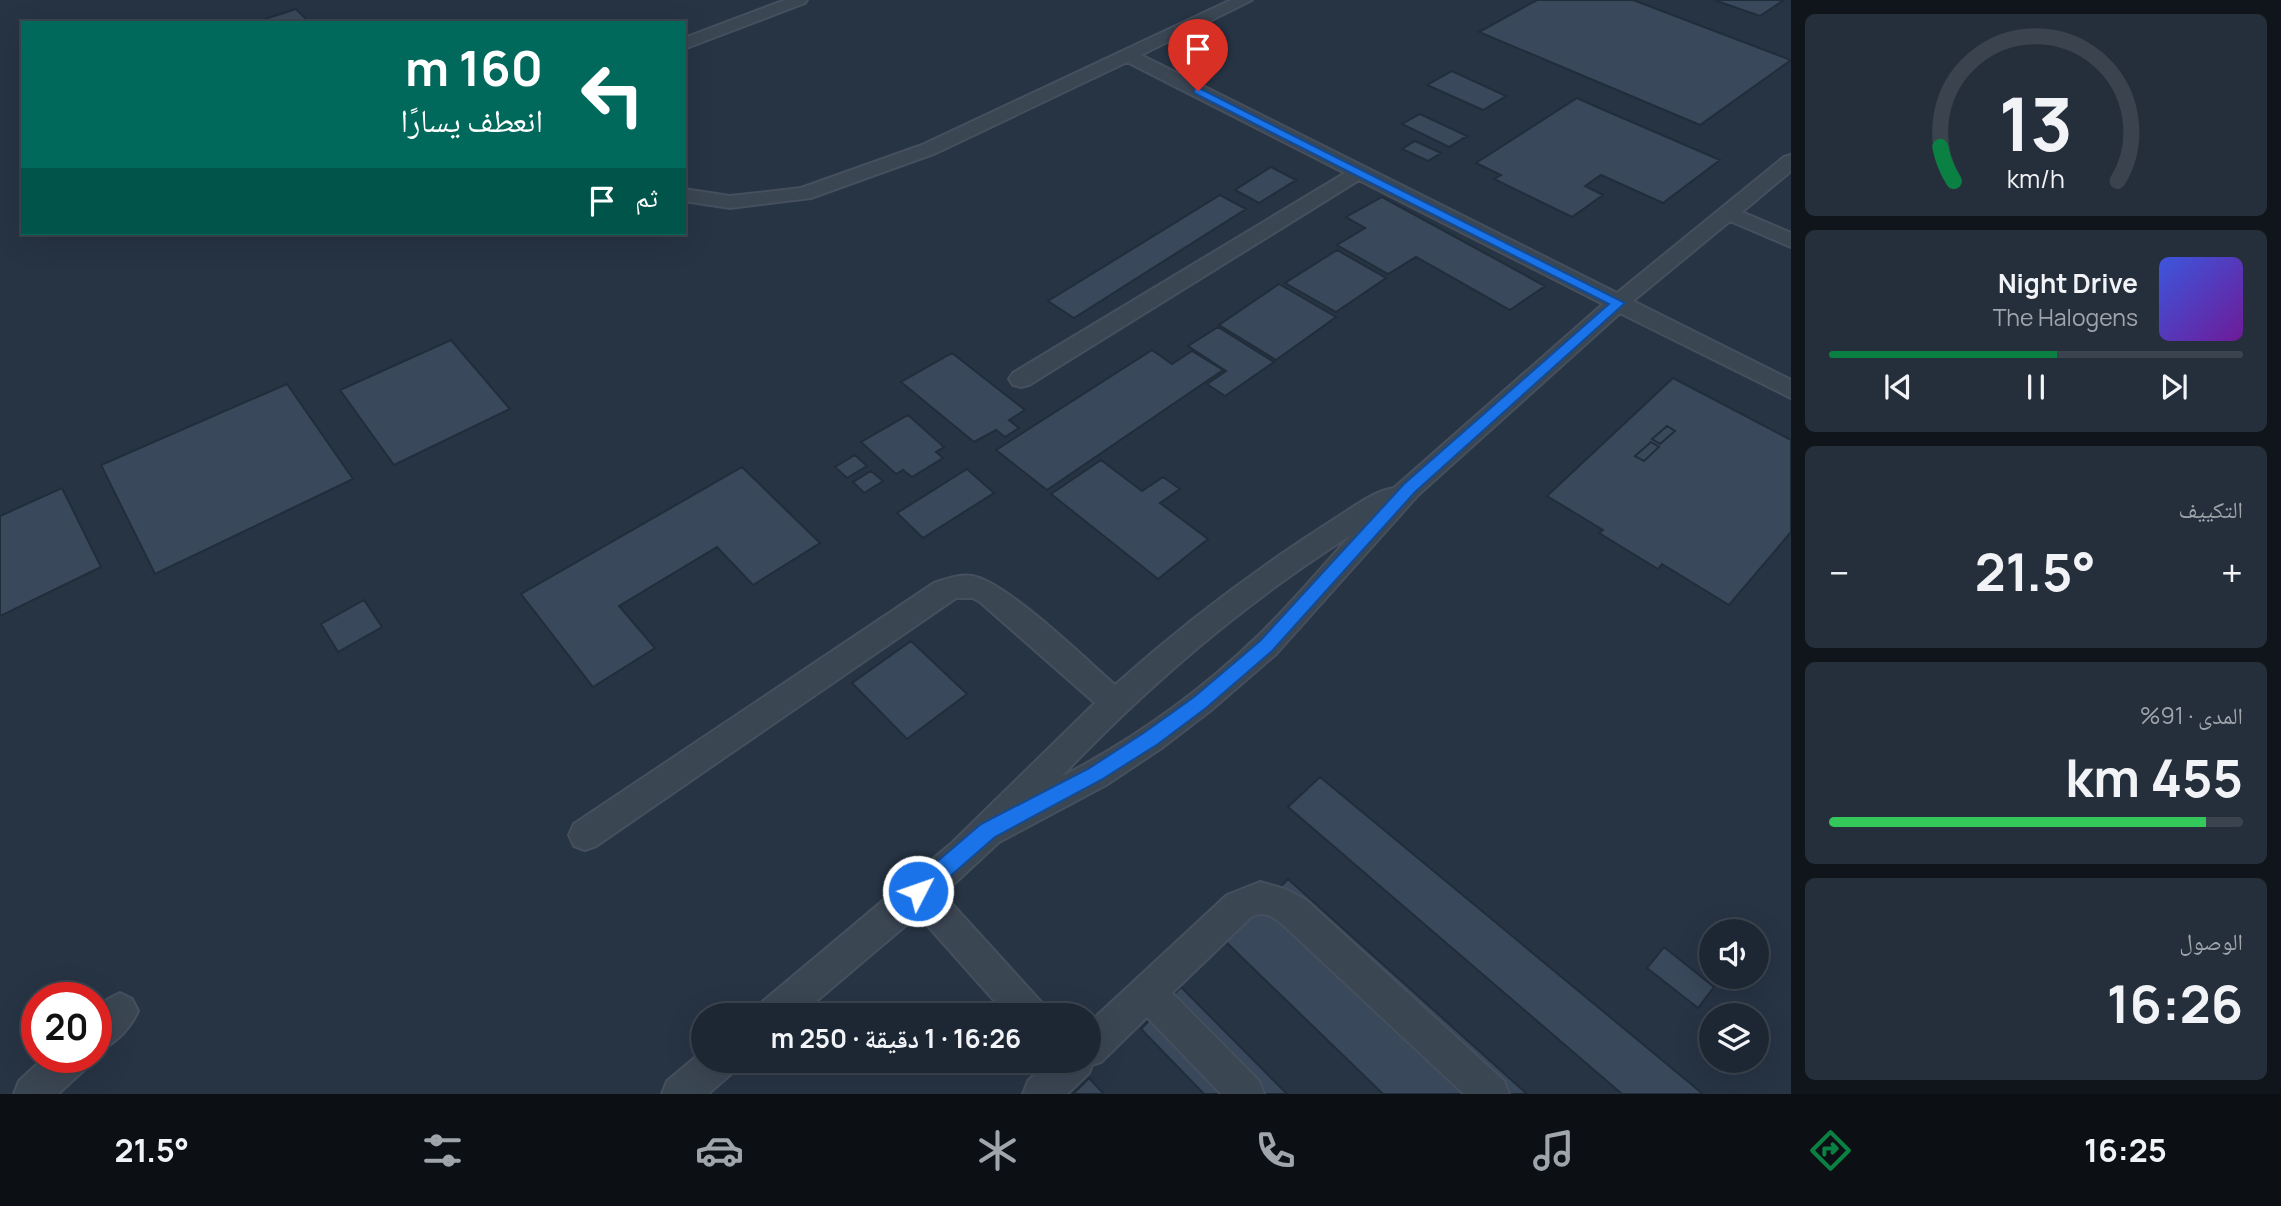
<!DOCTYPE html>
<html lang="ar">
<head>
<meta charset="utf-8">
<style>
	:root { --surface:#1d2733; --page:#252f3b; --text:#f1f3f6; --muted:#a0a5ac; --line:#3b444e; --accent:#0b8043 }
	body { margin:0; font-family:Manrope,"Noto Naskh Arabic",sans-serif; background:var(--page); color:var(--text); direction:rtl; height:100vh; display:flex; flex-direction:column; font-size:26px; white-space:nowrap }
	* { box-sizing:border-box; margin:0 }
	p { font-size:23px; color:var(--muted) }
	.icon { flex:none; width:38px; height:38px; fill:none; stroke:currentColor; stroke-width:2; stroke-linecap:round; stroke-linejoin:round }
	.map { position:relative; flex:1; overflow:hidden; direction:ltr }
	.details { display:flex; flex-direction:column; gap:14px; padding:14px; background:#10151c; width:490px }
	.details>* { flex:none }
	.hud { position:absolute; left:21px; top:21px; width:665px; height:214px; border-radius:0px; box-shadow:0 7px 28px #0002,0 0 0 2px var(--line); direction:rtl; background:#00695c; color:#fff; overflow:hidden }
	.tools { position:absolute; left:1699px; top:919px; display:grid; gap:14px }
	.tools a { display:grid; place-items:center; width:70px; height:70px; border-radius:50%; background:var(--surface); box-shadow:0 7px 28px #0002,0 0 0 2px var(--line); font-size:35px }
	.speed { position:absolute; left:21px; top:982px; display:flex; gap:14px; font-size:35px; font-weight:700; text-align:center }
	.speed>* { display:grid; place-content:center; width:91px; height:91px; border-radius:50%; background:var(--surface); box-shadow:0 7px 28px #0002,0 0 0 2px var(--line); line-height:1 }
	.speed .limit { border:10px solid #d22; background:#fff; color:#111 }
	.pin { position:absolute; display:grid; place-items:center; width:60px; height:60px; color:#fff; margin:-72px -30px; border-radius:50% 50% 50% 0; rotate:-45deg; box-shadow:0 0 7px #0007 }
	.pin .icon { rotate:45deg }
	.me { position:absolute; width:77px; margin:-38px; rotate:49deg; stroke-linejoin:round; filter:drop-shadow(0 0 5px #0008) }
	.turn { display:flex; align-items:center; gap:24px; height:147px; padding:0 28px; font-size:32px }
	.turn .icon { width:91px; height:91px; stroke-width:2.5 }
	.turn b { display:block; font-size:49px; line-height:60px }
	.then { display:flex; align-items:center; height:66px; padding:0 28px; background:#0003; gap:14px; font-size:26px }
	.big { font-size:52px; font-weight:700; line-height:1.1 }
	.details .tile { flex:1; display:flex; flex-direction:column; justify-content:center; gap:10px; min-width:0; padding:0 24px; border-radius:10px; background:var(--page) }
	.details .dial { align-items:center; gap:0 }
	.dial svg { height:182px; overflow:visible; fill:none; stroke:var(--line); stroke-width:7; stroke-linecap:round; text-anchor:middle }
	.dial text { fill:var(--text); stroke:none }
	.song { display:flex; align-items:center; gap:21px }
	.cover { width:84px; height:84px; border-radius:10px; background:linear-gradient(135deg,hsl(230 70% 55%),hsl(280 70% 35%)) }
	.played { height:7px; border-radius:4px; background:linear-gradient(90deg,var(--accent) 55%,var(--line) 55%) }
	.keys { display:flex; justify-content:space-around; direction:ltr }
	.heat { display:flex; justify-content:space-between; align-items:center; font-size:38px; direction:ltr }
	.charge { height:10px; border-radius:5px; background:linear-gradient(90deg,#34c759 91%,var(--line) 0) }
	.trip { position:absolute; left:691px; top:1003px; width:410px; height:70px; border-radius:35px; background:var(--surface); box-shadow:0 7px 28px #0002,0 0 0 2px var(--line); font-weight:700; line-height:70px; text-align:center; direction:rtl }
	.dock { display:flex; height:112px; justify-content:space-around; align-items:center; background:#0c1014; color:var(--muted) }
	.dock .icon { width:49px; height:49px }
	.dock .on { color:var(--accent) }
	.dock b { font-size:32px; color:var(--text) }
	main { display:flex; flex:1; min-height:0 }
	.map>svg:first-child { display:block }
	.building { fill:#39485a; stroke:#222d3b; stroke-width:2 }
	.lines { fill:none; stroke-linecap:round; stroke-linejoin:round }
	.service-casing { stroke:#454f5d; stroke-width:4 }
	.service { fill:#3b4653; fill-rule:evenodd }
	.route { fill:#1a73e8; stroke:#114b97; stroke-width:2 }
</style>
</head>
<body>
<main>
<section class="details">
<div class="tile dial"><svg viewBox="0 0 100 80">
<path d="M14 69A42 42 0 1 1 86 69"/>
<path d="M14 69A42 42 0 0 1 8 54" stroke="#0b8043"/>
<text x="50" y="56" font-size="32" font-weight="700">13</text>
<text x="50" y="72" font-size="11">km/h</text>
</svg></div>
<div class="tile">
<div class="song"><i class="cover"></i><div><b>Night Drive</b><p>The Halogens</p></div></div>
<div class="played"></div>
<div class="keys"><svg class="icon" aria-label="previous" viewBox="0 0 24 24"><path d="M18 5L8 12l10 7zM5 5v14"/></svg><svg class="icon" aria-label="pause" viewBox="0 0 24 24"><path d="M8 5v14M16 5v14"/></svg><svg class="icon" aria-label="next" viewBox="0 0 24 24"><path d="M6 5l10 7-10 7zM19 5v14"/></svg></div>
</div>
<div class="tile"><p>التكييف</p>
<div class="heat"><a>−</a><b class="big">21.5°</b><a>+</a></div>
</div>
<div class="tile"><p>المدى · 91%</p><b class="big">455 km</b><div class="charge"></div></div>
<div class="tile"><p>الوصول</p><b class="big">16:26</b></div>
</section>
<div class="map">
<svg width="1791" height="1094" viewBox="0 0 1791 1094">
	<rect width="100%" height="100%" fill="#273444"/>
	<path class="building" d="M1537,0H1633L1791,60L1700,125L1479,32Z
		M1714,0H1784L1760,16Z
		M296,9L310,23H253Z
		M1452,71L1506,96L1483,110L1427,85Z
		M1577,98L1597,107L1720,160L1663,203L1601,175L1585,186L1603,195L1572,217L1494,179L1501,175L1476,163Z
		M1420,114L1467,136L1449,147L1402,124Z
		M1415,141L1441,153L1428,161L1402,149Z
		M1271,167L1296,180L1259,203L1235,190Z
		M1220,195L1246,209L1074,318L1048,301Z
		M1382,197L1545,286L1510,310L1416,257L1388,274L1337,245L1365,228L1346,217Z
		M1337,250L1386,278L1336,312L1285,283Z
		M1279,284L1336,317L1276,360L1219,325Z
		M1218,327L1274,362L1225,396L1207,384L1226,371L1188,346Z
		M451,340L510,409L394,465L340,390Z
		M1152,350L1172,364L1192,351L1223,370L1047,490L996,450Z
		M952,353L1025,410L1009,420L1019,428L1005,437L996,430L974,442L901,382Z
		M1673,378L1791,440V532L1729,605L1662,564L1658,569L1599,533L1603,530L1547,496Z
		M287,384L353,479L155,574L101,465Z
		M908,415L944,447L936,452L943,458L912,477L903,470L896,474L861,442Z
		M1667,426L1675,431L1660,444L1652,439Z
		M1651,442L1659,447L1644,461L1635,456Z
		M855,455L867,466L847,478L835,467Z
		M1101,460L1142,491L1163,477L1180,489L1160,503L1208,539L1158,579L1051,494Z
		M742,467L820,543L753,585L717,547L619,606L655,648L593,687L521,594Z
		M967,469L994,493L923,538L897,513Z
		M871,471L883,481L864,493L853,482Z
		M62,488L101,567L0,616V516Z
		M364,600L382,627L338,652L321,624Z
		M911,641L967,694L907,739L852,683Z
		M1320,777L1703,1094H1622L1288,807Z
		M1288,879L1527,1094H1383L1226,942Z
		M1664,947L1714,987L1698,1008L1647,968Z
		M1181,987L1287,1094H1204L1141,1029Z
		M1089,1078L1104,1094H1073Z"/>
	<g class="lines">
		<g class="service-casing">
			<path id="service" d="M785,0H807L805,3L684,49V38Z
				M1231,0H1252L1141,55L1617,293L1784,157L1791,155V171L1742,212L1791,233V247L1730,221L1633,301L1791,380V398L1620,313L1418,495L1276,654L1210,711L1163,747L1106,785L999,842L943,894L1042,1003L1048,1015H1007L918,915L800,1015H755L761,1003L953,842L1095,703L980,602L973,598H956L596,846L585,850L574,846L569,835L574,824L934,583C946,579 959,574 972,576C1007,582 1085,659 1115,685C1183,624 1256,569 1333,520C1351,509 1373,491 1394,488L1603,304L1359,180L1029,385L1021,387L1013,385L1009,379L1013,373L1345,173L1127,62L936,153L811,198L730,208L684,201V189L730,196L801,188L922,145ZM1351,535C1320,569 1290,605 1257,637C1200,692 1131,741 1061,777C1148,685 1244,603 1351,535Z
				M1260,882L1285,889L1306,900L1504,1081L1509,1094H1464L1282,924C1272,916 1263,910 1251,917L1172,993L1259,1081L1264,1094H1221L1147,1017L1101,1062L1092,1065L1089,1073L1067,1094H1023L1028,1081L1049,1060H1088V1024L1227,895Z
				M120,993L132,999L138,1011C130,1029 115,1044 96,1052V1009L108,999Z
				M704,1050V1060H737L732,1073L708,1094H662L667,1081Z
				M45,1057H89L84,1070L58,1094H14L19,1081Z"/>
		</g>
		<use href="#service" class="service"/>
	</g>
	<path class="route" d="M1194,89H1201L1625,303L1415,492L1272,651L1206,708L1158,744L1101,780L995,837L925,898L918,901L911,898L908,891L911,884L981,824L1088,769L1145,732L1194,697L1260,641L1404,484L1609,304L1194,93Z"/>
</svg>
<div class="tools">
<a><svg class="icon" aria-label="sound" viewBox="0 0 24 24"><path d="M4 9h4l5-4v14l-5-4H4zM17 9q2 3 0 6"/></svg></a>
<a><svg class="icon" aria-label="layers" viewBox="0 0 24 24"><path d="M12 4l9 5-9 5-9-5zM3 14l9 5 9-5"/></svg></a>
</div>
<div class="speed"><div class="limit">20</div></div>
<div class="pin" style="left:1198px;top:91px;background:#d93025"><svg class="icon" aria-label="arrive" viewBox="0 0 24 24"><path d="M6 21V4h12l-3 4 3 4H6"/></svg></div>
<svg class="me" style="left:918px;top:891px" viewBox="-20 -20 40 40"><circle r="17" fill="#1a73e8" stroke="#fff" stroke-width="3"/><path d="M0-11L8 9 0 5-8 9z" fill="#fff"/></svg>
<div class="trip">16:26 · 1 دقيقة · 250 m</div>
<div class="hud">
<div class="turn"><svg class="icon" aria-label="left" viewBox="0 0 24 24"><path d="M17 20v-9H6M10 6l-5 5 5 5"/></svg><div><b>160 m</b>انعطف يسارًا</div></div>
<div class="then">ثم<svg class="icon" aria-label="arrive" viewBox="0 0 24 24"><path d="M6 21V4h12l-3 4 3 4H6"/></svg></div>
</div>
</div>
</main>
<nav class="dock">
<b>16:25</b>
<svg class="icon on" aria-label="directions" viewBox="0 0 24 24"><path d="M12 3l9 9-9 9-9-9zM9 14v-3h6M13 9l2 2-2 2"/></svg>
<svg class="icon" aria-label="music" viewBox="0 0 24 24"><path d="M9 18V5l10-2v13"/><circle cx="6" cy="18" r="3"/><circle cx="16" cy="16" r="3"/></svg>
<svg class="icon" aria-label="phone" viewBox="0 0 24 24"><path d="M5 4h4l2 5-3 2q2 4 5 5l2-3 5 2v4C11 20 4 13 5 4z"/></svg>
<svg class="icon" aria-label="climate" viewBox="0 0 24 24"><path d="M12 3v18M4 7l16 10M4 17L20 7"/></svg>
<svg class="icon" aria-label="car" viewBox="0 0 24 24"><path d="M5 17H2v-5l4-1 3-4h7l3 4 3 1v5h-3M9 17h6M6 11h13"/><circle cx="7" cy="17" r="2"/><circle cx="17" cy="17" r="2"/></svg>
<svg class="icon" aria-label="filters" viewBox="0 0 24 24"><path d="M4 7h16M4 17h16"/><circle cx="9" cy="7" r="2"/><circle cx="15" cy="17" r="2"/></svg>
<b>21.5°</b>
</nav>
</body>
</html>
